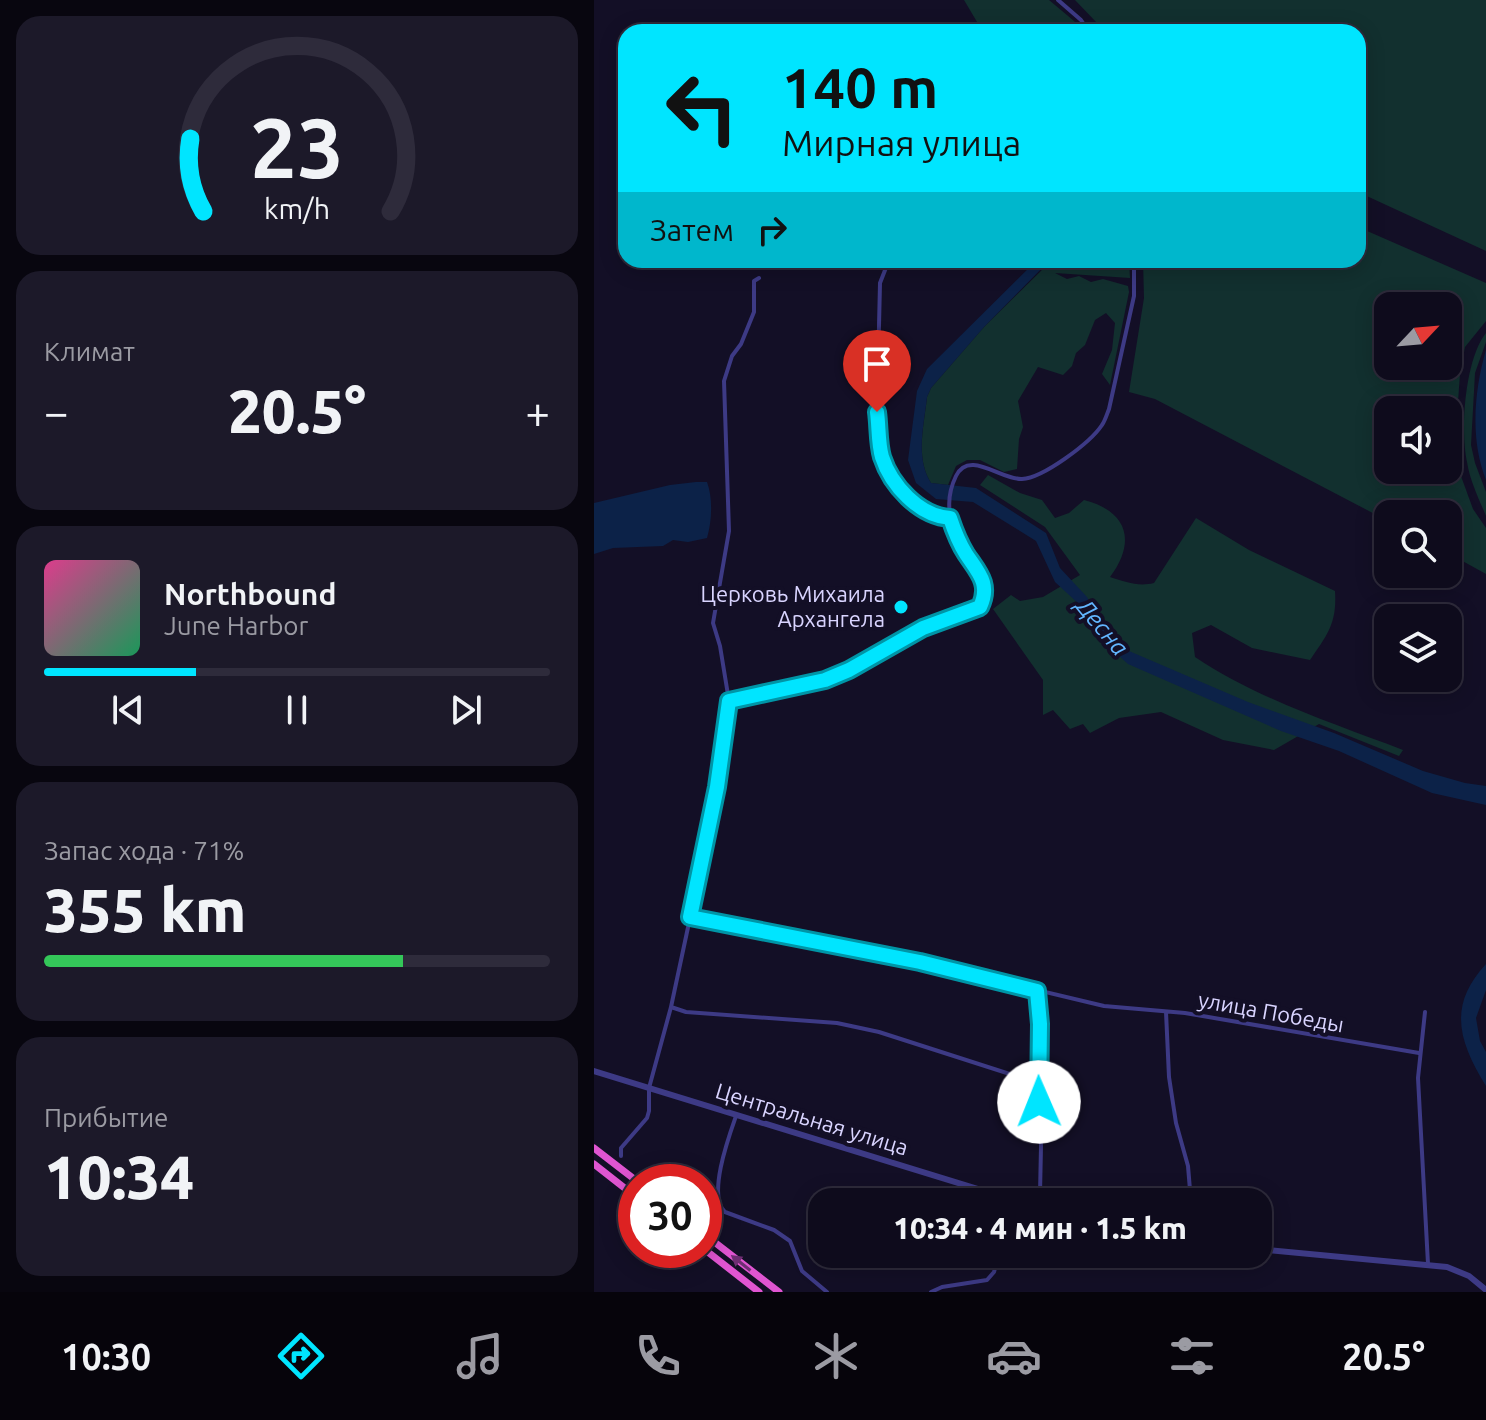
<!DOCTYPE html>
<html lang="ru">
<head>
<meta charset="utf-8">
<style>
	:root { --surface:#0e0b1c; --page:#1c1929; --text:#f1f3f6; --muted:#9b9ba3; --line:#2e2b3b; --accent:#00e5ff }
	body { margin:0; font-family:Ubuntu,sans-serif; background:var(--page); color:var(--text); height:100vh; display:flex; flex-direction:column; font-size:30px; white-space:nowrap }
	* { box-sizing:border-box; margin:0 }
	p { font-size:26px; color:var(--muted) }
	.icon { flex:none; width:44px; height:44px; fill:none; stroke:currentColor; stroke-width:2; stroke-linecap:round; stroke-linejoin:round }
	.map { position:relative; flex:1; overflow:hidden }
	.sheet { display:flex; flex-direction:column; gap:16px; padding:16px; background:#08060f; width:594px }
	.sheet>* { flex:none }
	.top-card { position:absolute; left:24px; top:24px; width:748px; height:244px; border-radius:24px; box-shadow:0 4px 20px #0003,0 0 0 2px var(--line); background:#00e5ff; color:#111; overflow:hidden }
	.needle { width:52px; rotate:64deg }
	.fabs { position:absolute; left:780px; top:292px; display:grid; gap:16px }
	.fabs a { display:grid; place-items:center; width:88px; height:88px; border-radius:16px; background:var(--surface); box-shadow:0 4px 20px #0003,0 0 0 2px var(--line); font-size:40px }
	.speed { position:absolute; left:24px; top:1164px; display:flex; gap:16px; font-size:40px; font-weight:700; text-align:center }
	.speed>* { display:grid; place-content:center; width:104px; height:104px; border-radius:50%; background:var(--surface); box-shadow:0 4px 20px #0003,0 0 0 2px var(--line); line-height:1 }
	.speed .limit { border:12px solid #d22; background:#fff; color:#111 }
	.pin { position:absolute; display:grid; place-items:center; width:68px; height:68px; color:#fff; margin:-82px -34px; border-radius:50% 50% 50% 0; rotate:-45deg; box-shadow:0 0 8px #0007 }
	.pin .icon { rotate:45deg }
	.me { position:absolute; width:88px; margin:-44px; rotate:359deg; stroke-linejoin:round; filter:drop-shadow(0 0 6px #0008) }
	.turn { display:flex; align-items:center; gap:28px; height:168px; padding:0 32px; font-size:36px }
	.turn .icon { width:104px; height:104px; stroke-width:2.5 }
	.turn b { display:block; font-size:56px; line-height:68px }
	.then { display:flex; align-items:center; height:76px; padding:0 32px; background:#0003; gap:16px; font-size:30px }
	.big { font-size:60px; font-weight:800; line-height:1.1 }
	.sheet .card { flex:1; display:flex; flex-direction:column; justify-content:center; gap:12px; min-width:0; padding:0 28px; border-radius:24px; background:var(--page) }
	.sheet .dial { align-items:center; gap:0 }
	.dial svg { height:208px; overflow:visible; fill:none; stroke:var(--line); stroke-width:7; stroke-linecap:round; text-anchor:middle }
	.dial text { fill:var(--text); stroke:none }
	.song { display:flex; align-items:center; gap:24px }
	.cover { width:96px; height:96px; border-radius:12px; background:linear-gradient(135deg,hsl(330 70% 55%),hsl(150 70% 35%)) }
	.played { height:8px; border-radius:4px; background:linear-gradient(90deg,var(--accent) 30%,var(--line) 30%) }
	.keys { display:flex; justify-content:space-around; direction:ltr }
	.heat { display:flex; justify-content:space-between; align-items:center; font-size:44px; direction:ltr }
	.charge { height:12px; border-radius:6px; background:linear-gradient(90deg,#34c759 71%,var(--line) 0) }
	.trip { position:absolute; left:214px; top:1188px; width:464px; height:80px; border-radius:24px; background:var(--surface); box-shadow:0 4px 20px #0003,0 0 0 2px var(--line); font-weight:800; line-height:80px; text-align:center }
	.menu { display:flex; height:128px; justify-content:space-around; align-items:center; background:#06040b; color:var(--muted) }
	.menu .icon { width:56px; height:56px }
	.menu .on { color:var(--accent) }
	.menu b { font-size:36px; color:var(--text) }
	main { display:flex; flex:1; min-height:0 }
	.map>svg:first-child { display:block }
	.green { fill:#12302f; fill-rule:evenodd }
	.water { fill:#0c2248 }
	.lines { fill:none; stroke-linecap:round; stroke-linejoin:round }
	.minor { stroke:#3d3a85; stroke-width:4 }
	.tertiary { stroke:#3d3a85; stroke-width:6 }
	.trunk { stroke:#e055d1; stroke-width:7 }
	.oneway { fill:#6f2e73 }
	.route-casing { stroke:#0095a6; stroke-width:20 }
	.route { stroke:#00e5ff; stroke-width:14 }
	.poi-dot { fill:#00e5ff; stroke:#130f26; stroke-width:3 }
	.labels { text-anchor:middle; stroke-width:8; stroke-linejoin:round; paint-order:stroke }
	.poi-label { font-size:22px; fill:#d9d4ff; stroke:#130f26; text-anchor:end }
	.street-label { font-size:22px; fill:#d9d4ff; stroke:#130f26 }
	.water-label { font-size:24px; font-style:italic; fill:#62b6ff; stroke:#130f26 }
</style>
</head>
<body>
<main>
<section class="sheet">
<div class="card dial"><svg viewBox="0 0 100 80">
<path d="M14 69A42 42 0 1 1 86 69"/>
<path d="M14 69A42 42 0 0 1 9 41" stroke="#00e5ff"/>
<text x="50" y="56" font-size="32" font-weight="700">23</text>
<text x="50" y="72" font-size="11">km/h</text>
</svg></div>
<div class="card"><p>Климат</p>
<div class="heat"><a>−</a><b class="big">20.5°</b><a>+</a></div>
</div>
<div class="card">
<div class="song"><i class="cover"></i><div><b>Northbound</b><p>June Harbor</p></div></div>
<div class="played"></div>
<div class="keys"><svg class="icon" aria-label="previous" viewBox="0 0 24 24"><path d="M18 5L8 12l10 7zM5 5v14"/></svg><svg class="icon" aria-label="pause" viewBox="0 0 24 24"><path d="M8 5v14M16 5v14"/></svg><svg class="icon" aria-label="next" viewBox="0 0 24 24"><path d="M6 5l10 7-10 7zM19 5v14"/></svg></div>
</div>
<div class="card"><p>Запас хода · 71%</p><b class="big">355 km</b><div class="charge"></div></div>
<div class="card"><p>Прибытие</p><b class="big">10:34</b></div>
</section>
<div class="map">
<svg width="892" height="1292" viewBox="0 0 892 1292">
	<rect width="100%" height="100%" fill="#130f26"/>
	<path class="green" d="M370,0H455L480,21L490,32H389Z
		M481,0H892V251L764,192V32H508L504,24Z
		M764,227L892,283V321L871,347L866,374L860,457L879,509L892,528V574L854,553V514H794V521L561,399L535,392L550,298L549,260H764ZM854,306V366H794V306ZM854,410V470H794V410Z
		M442,260H535L536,278L461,273L473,279L485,276L497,282L509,279L534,286L535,292L516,385L508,374L518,350L521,323L512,313L501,320L491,345L482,353L478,366L469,375L444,367L424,401L429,427L425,439L423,469L410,472L386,460H373L362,466L354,485L337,483C321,458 330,426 333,397L337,388L390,327L451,267Z
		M892,333V342L881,373L877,445L881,463L892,492V516C885,499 876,481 873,462C866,430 871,359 892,333Z
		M394,475L426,493L448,500L461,518L475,513L490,500C533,511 543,541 516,577C532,582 544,587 560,583L602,518L655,550L741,591C743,623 734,634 716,660L658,648L617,625L598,633L601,657C664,699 738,723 809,750L805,756L725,724L680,750L629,740L567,712L525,718L496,733L489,724L476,729L459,710L449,715V680L399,609L417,595L426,601L449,597L486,575L451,527L386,485Z"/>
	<path class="water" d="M443,260H456L390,327L337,388L333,397C330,425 321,458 337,483L382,488L452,533L466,568L493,597L510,628L535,651L654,702L740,733L829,771L871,783L892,786V805L838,793L745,751L687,731L534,664L503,636L486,605L461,582L442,541L379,502L342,499L322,483L314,460L323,391L333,369Z
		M892,350V480C876,440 880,391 892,350Z
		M102,482H113C119,498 118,521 113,538L94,542L79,540L69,546L19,548L0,554V503L76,485Z
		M892,964V990L882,1018L886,1041L892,1052V1086C865,1042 853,1006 892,964Z"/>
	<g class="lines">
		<path class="minor" d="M464,0L487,20L495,32
			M295,260L286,283L283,412L287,454L309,493L331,510L346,517L356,518
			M135,701L126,646L119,623L135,531L130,381L138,356L147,344L160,312V281L165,278
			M96,917L326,962L510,1006L591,1013L825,1053
			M77,1007L92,1012L243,1023L285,1032L444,1083
			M572,1012L575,1077L582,1123L594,1166L597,1202
			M831,1012L824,1078L834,1264
			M142,1116C135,1136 113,1196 131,1212L180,1230L196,1241L208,1271L233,1292
			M27,1156V1148L53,1118L55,1111V1088L77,1007L115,829L135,701L231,680L255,670L329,628L386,607C407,566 333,536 362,476C375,449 407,480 428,479C449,478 496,443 508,425C511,421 513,414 515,409L540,296V260
			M442,1202L446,1194L447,1146L443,991
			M337,1292L348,1287L393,1280L400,1272L405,1254"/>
		<path class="tertiary" d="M0,1071L426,1202
			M664,1249L853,1267L875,1276L892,1290"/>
		<path class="trunk" d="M0,1148L44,1182
			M0,1164L42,1197
			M110,1234L185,1292
			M110,1249L165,1292"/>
	</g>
	<defs><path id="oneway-solid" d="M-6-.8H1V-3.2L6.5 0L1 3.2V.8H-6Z" transform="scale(2)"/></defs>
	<use class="oneway" href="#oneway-solid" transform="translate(147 1263) rotate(-142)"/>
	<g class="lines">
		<g class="route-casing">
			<path id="route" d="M283,412C285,427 284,443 288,457C297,485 325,516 356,518C360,530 365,543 372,554C384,572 397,584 386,607L329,628L255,670L231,680L135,701L123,787L96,917L326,962L443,991L446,1024L445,1102"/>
		</g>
		<use href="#route" class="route"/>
	</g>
	<circle class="poi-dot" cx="307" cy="607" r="8"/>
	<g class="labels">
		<g class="poi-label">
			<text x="291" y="602">Церковь Михаила<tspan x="291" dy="25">Архангела</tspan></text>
		</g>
		<g class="street-label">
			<text transform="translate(677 1012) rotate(10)" y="8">улица Победы</text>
			<text transform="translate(218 1119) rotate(17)" y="8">Центральная улица</text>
		</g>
		<g class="water-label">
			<text transform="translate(508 627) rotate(50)" y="8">Десна</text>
		</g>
	</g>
</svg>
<div class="fabs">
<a><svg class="needle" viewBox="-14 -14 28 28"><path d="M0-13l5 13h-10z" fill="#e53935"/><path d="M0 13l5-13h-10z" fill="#9b9ba3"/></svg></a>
<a><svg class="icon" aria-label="sound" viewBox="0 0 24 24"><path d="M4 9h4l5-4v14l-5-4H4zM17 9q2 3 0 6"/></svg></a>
<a><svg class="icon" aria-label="search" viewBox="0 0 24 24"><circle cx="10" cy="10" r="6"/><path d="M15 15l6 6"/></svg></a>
<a><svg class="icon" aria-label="layers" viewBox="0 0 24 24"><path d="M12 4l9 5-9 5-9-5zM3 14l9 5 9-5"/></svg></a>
</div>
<div class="speed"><div class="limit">30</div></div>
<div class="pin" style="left:283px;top:412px;background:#d93025"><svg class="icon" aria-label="arrive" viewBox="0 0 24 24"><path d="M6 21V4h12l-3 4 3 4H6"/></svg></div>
<svg class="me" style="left:445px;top:1102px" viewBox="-20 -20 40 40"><circle r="19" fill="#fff"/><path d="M0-13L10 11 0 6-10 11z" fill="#00e5ff"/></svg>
<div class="trip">10:34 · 4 мин · 1.5 km</div>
<div class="top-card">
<div class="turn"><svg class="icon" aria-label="left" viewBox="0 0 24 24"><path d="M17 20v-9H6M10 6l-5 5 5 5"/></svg><div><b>140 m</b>Мирная улица</div></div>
<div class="then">Затем<svg class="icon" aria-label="right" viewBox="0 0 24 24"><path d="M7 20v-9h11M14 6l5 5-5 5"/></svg></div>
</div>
</div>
</main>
<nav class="menu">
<b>10:30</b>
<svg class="icon on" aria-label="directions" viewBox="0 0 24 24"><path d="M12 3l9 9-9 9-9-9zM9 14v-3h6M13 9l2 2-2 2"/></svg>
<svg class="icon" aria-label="music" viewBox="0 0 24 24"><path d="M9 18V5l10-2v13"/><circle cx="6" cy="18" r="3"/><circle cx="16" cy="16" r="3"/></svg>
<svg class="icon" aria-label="phone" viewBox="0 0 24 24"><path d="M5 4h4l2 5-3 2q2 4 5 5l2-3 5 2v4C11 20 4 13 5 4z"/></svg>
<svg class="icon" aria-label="climate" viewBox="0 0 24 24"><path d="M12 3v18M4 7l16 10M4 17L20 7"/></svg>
<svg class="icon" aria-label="car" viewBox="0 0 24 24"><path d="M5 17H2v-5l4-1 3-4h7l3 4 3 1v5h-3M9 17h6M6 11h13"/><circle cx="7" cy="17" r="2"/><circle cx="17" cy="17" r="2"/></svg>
<svg class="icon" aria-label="filters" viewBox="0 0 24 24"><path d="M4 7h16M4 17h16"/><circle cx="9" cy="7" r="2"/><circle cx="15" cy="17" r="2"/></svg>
<b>20.5°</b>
</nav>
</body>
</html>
